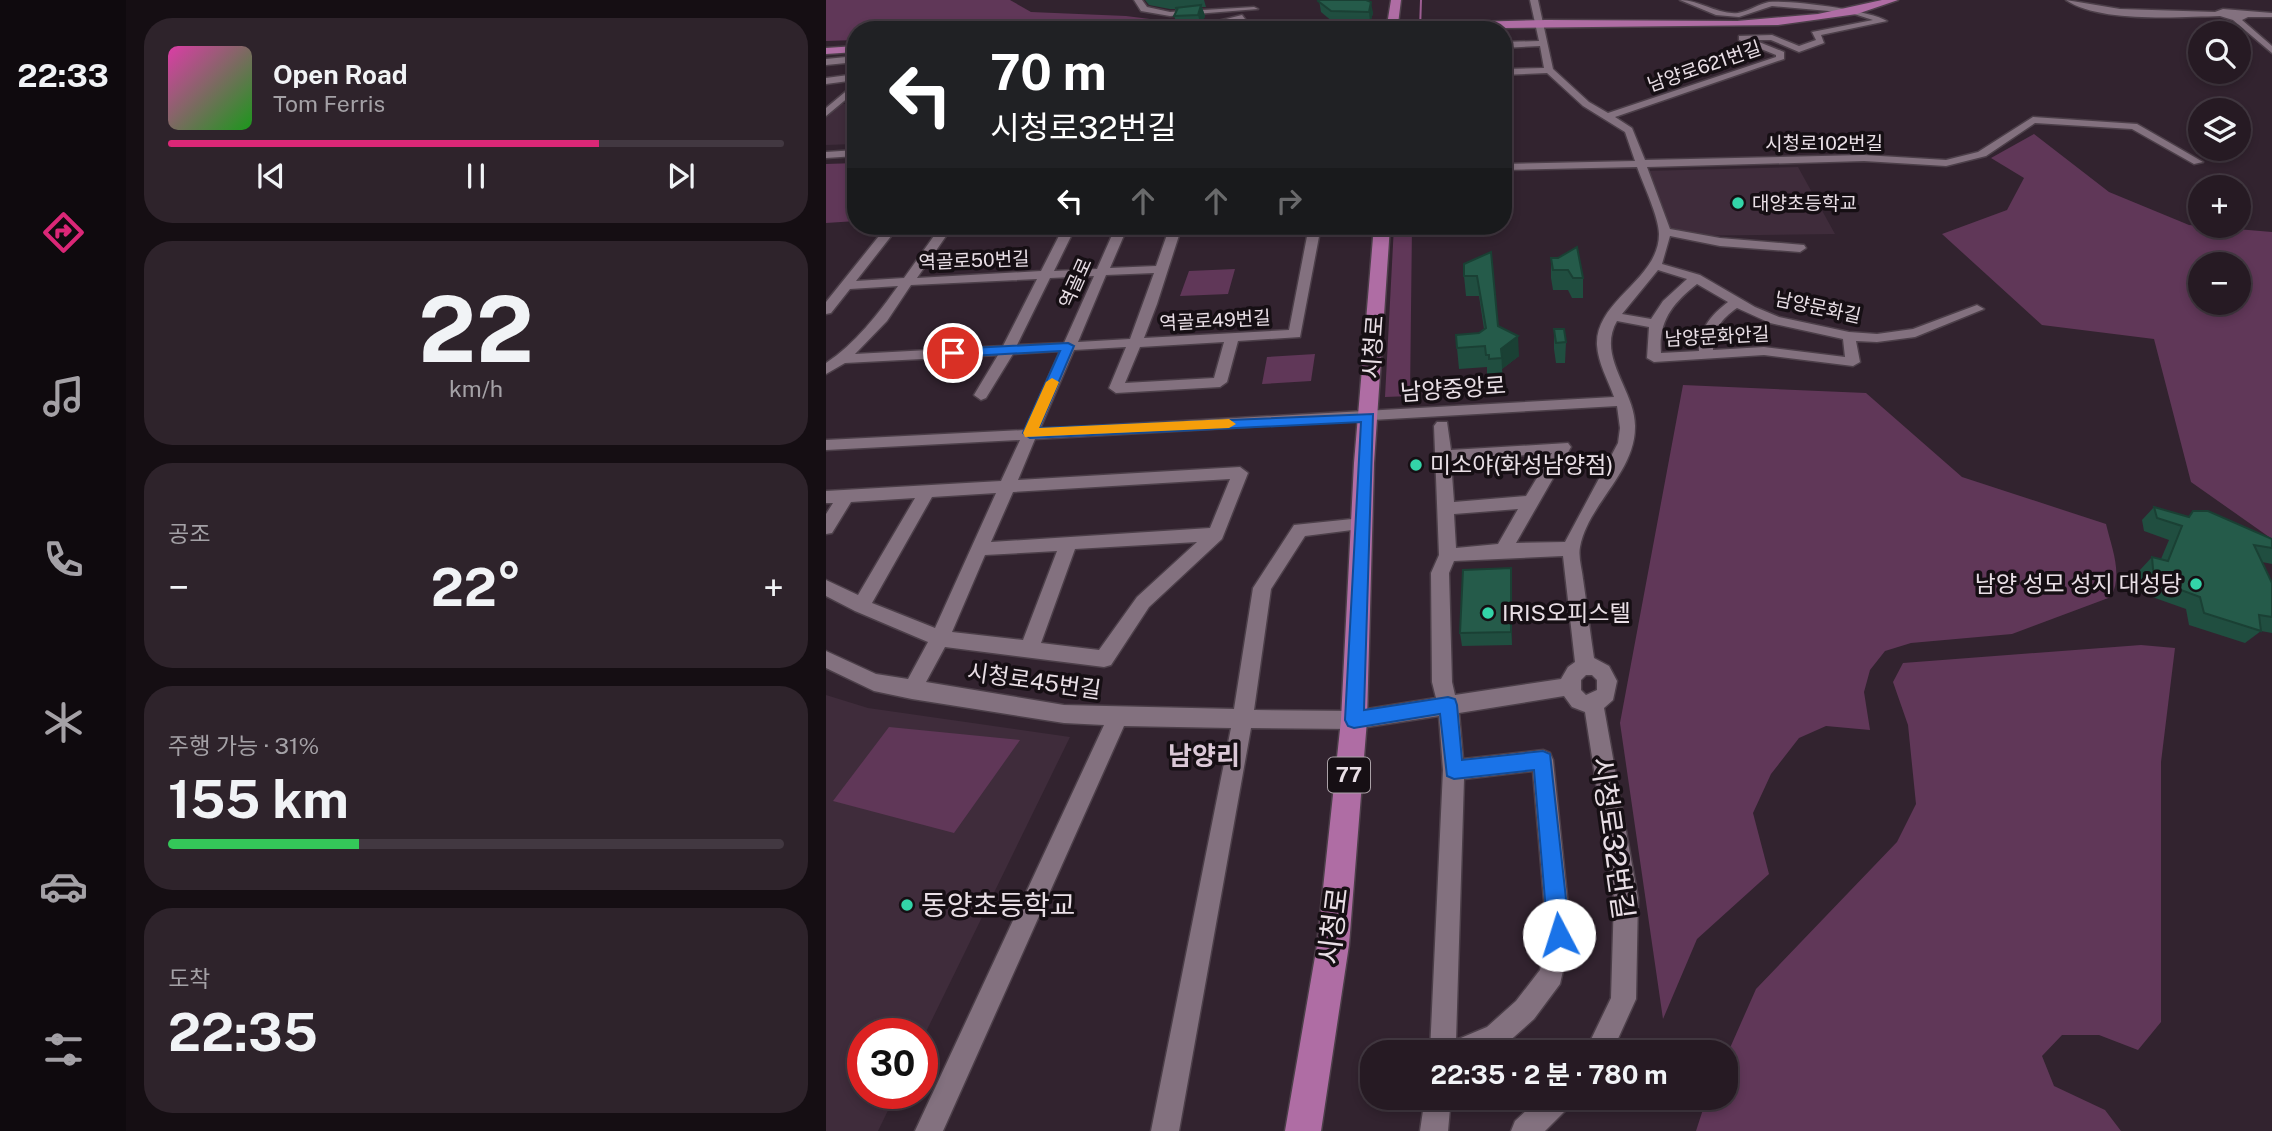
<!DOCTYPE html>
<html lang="ko">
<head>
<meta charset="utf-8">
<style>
	:root { --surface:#261a23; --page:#2e232b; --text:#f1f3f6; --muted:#a4a1a6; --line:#423841; --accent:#db2777 }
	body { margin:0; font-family:"Public Sans","Noto Sans KR",sans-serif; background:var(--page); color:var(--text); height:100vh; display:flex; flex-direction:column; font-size:26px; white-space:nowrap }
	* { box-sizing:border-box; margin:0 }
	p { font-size:23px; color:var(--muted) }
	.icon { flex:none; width:38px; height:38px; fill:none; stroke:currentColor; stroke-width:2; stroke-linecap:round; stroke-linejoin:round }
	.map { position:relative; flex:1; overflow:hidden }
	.side { display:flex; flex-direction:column; gap:18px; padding:18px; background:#150e13; width:700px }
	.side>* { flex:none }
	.top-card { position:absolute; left:21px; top:21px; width:665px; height:214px; border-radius:28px; box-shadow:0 4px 10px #0003,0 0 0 2px var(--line); background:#202124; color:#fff; overflow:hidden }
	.controls { position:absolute; left:1362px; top:21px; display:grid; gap:14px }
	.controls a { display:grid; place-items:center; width:63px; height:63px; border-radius:50%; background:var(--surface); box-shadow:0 4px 10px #0003,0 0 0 2px var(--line); font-size:35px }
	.speed { position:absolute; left:21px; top:1018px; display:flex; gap:14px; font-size:35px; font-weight:700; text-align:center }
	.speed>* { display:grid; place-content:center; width:91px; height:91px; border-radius:50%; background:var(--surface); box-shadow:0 4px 10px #0003,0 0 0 2px var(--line); line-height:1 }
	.speed .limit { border:10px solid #d22; background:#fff; color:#111 }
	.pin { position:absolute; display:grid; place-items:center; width:60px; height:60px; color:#fff; margin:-30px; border:4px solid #fff; border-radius:50%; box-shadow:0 2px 7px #0007 }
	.me { position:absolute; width:77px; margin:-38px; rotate:355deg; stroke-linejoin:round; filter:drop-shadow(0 0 5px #0008) }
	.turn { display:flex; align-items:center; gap:24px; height:147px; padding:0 28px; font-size:32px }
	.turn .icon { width:91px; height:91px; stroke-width:2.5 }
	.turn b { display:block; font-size:49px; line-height:60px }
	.lanes { display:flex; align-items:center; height:66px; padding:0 28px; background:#0003; justify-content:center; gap:35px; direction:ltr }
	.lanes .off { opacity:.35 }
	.big { font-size:52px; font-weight:700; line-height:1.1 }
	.side .card { flex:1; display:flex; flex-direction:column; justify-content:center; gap:10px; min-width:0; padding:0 24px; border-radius:28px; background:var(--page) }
	.side .dial { align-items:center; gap:0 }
	.dial b { font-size:91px; line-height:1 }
	.song { display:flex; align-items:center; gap:21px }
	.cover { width:84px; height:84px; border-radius:10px; background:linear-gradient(135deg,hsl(320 70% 55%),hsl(120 70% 35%)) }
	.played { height:7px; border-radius:4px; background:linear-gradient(90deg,var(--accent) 70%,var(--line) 70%) }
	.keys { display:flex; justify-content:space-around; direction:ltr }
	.heat { display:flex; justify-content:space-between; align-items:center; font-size:38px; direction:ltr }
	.charge { height:10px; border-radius:5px; background:linear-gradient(90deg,#34c759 31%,var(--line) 0) }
	.trip { position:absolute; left:534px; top:1040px; width:378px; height:70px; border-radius:28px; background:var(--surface); box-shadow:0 4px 10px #0003,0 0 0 2px var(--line); font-weight:700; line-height:70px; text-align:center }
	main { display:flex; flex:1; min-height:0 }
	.tab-bar { display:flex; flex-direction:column; width:126px; justify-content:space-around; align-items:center; background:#0f0a0e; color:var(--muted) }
	.tab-bar .icon { width:49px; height:49px }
	.tab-bar .active { color:var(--accent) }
	.tab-bar b { font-size:32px; color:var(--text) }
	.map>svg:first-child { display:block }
	.built { fill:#3f2c3b }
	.green { fill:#603758; fill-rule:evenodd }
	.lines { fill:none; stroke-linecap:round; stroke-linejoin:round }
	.stream { stroke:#9e5e93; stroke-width:2 }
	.minor-casing { stroke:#4c3f49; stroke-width:3 }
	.major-casing { stroke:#4c3f49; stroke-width:3 }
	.minor { fill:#83717f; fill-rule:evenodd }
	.major { fill:#af6da4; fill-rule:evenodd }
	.wall { fill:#204e40 }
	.shaded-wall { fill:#1a4034 }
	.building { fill:#255b4a; stroke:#1a4034; stroke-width:2 }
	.route { fill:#1a73e8; stroke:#114b97; stroke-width:2 }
	.slow { fill:#f59e0b }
	.poi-dot { fill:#33d4a8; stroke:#160f14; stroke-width:2.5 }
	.labels { text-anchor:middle; stroke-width:7; stroke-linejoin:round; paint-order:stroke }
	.far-street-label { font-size:19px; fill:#e9dfe6; stroke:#160f14 }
	.far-poi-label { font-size:19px; fill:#e9dfe6; stroke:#160f14; text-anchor:start }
	.shield { fill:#160f14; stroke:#aaa1a7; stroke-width:2 }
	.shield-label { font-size:21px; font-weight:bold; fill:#e9dfe6 }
	.street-label { font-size:23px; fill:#e9dfe6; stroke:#160f14 }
	.poi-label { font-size:23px; fill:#e9dfe6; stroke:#160f14; text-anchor:start }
	.quarter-label { font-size:26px; font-weight:bold; fill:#dbc8d7; stroke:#160f14 }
	.near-street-label { font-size:28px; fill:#e9dfe6; stroke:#160f14 }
	.near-poi-label { font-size:28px; fill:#e9dfe6; stroke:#160f14; text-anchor:start }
</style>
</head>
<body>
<main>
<nav class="tab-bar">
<b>22:33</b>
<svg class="icon active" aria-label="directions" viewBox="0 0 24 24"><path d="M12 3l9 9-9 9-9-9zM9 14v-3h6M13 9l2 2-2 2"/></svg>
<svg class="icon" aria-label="music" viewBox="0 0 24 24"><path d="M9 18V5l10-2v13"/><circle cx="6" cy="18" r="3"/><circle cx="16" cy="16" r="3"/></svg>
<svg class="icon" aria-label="phone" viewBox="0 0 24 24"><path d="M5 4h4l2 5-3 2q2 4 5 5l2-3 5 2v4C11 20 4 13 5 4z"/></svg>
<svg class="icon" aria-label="climate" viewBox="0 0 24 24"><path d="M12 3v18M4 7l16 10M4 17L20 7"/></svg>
<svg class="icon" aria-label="car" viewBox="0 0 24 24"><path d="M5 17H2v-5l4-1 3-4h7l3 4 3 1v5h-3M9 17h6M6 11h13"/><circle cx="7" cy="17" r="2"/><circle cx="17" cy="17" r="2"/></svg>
<svg class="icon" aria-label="filters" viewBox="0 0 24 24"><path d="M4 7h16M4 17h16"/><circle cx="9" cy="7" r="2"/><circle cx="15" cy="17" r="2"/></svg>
</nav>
<section class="side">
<div class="card">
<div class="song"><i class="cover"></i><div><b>Open Road</b><p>Tom Ferris</p></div></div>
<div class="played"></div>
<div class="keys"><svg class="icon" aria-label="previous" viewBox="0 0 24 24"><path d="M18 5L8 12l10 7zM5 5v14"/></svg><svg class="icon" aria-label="pause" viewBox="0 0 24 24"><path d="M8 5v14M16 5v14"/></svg><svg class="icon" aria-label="next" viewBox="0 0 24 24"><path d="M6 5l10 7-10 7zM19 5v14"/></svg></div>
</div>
<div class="card dial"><b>22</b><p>km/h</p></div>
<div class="card"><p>공조</p>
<div class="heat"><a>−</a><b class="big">22°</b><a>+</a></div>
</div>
<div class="card"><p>주행 가능 · 31%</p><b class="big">155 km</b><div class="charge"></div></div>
<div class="card"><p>도착</p><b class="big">22:35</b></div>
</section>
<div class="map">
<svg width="1446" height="1131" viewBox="0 0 1446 1131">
	<rect width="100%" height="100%" fill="#32232f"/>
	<path class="built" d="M13,104H30V144L0,145V117Z
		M972,167L1009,234L846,236L819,171Z
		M0,695L42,708L244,737L96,1040V1034H37V1094H70L52,1131H0Z"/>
	<path class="green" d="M0,0H184L205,12L300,16L356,23L348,30H30V40L0,41Z
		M1208,134L1283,192L1363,225L1446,232V539L1365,482L1328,339L1216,325L1116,234L1181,210L1198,178L1165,158ZM1374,264H1412V303H1374Z
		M30,163V221L0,223V164Z
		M568,226H586L584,396L559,397Z
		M409,269L402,294L354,296L363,271Z
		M489,354L485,381L436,384L441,357Z
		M857,385L1040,393L1136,477L1280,524C1286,549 1297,574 1285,597L1186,634L1085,643L1059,651L1044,670L1038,692L1044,730L1000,726L973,738L945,774L927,813L943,874L871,939L837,1019L794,723Z
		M1315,645L1349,648L1335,762V1022L1312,1050L1273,1035H1236L1216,1056L1228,1086L1279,1110L1295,1131H870L881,1097H900V1057L930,989L1071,842L1090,804L1082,725L1067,682L1077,663Z
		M63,727L194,740L128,833L7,801Z"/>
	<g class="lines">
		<path class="stream" d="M594,30L595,0"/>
		<g class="minor-casing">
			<path id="minor" d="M308,0H316L321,7L344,12L428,7L432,9L344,16L315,11Z
				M704,0H712L727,69L763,102L782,113L950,57V55L913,40V36L946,35L973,46L990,40L986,32L1047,20L1025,13L946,6L913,17L890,15L854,0C874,0 891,15 912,13C923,11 933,4 943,2C965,0 1043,10 1061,21L995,35L998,43L973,52L945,40H928L958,52V59L789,117L806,128L819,160L1038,155L1120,160L1152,152L1207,117L1311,124L1377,162L1368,164L1306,129L1209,123L1160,156L1120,166L1038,161L821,167L844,229L894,238L978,245L980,248L974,252L894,246L844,236L836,264L874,275L929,307L953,317L1023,332L1051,334L1087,329L1151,305L1158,309L1089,337L1051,342L1030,341L1034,362L1027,366L938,355L828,362L821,358L823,327L791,321C770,357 810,391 809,427C809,473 762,504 754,547C752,557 756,569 757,579C761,606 764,632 768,658L783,666L791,681L787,700L778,708L812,898L810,999L786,1052H759L785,998L788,898L759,712L746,707L738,696L633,713L637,759L717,750L724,753L727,760L745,935L734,984L708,1019L679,1045L664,1052H604L617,770L613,716L528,729L425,728L353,1131H325L405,728L298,726L117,1131H89L278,725L238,723L86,699L48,691L0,668V651L50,674L82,679L102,642L29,611L0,596V580L32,595L89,498L25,502L6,533L0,534V514L7,503H0V491L175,481L194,440L0,450V440L199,430L234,351L187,354L160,398L155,400L148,395L172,355L19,363L0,374V363C29,344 52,314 72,286L24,289L5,313L0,314V302L61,226H73L30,281L78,278L115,226H127L91,278L215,271L238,226H250L228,271L271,269L290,226H302L284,268L330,266L344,226H356L331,304L318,338L463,330L483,226H495L474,337L412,341L401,382L394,387L290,393L283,388L300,347L248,350L214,429L788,397C782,380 772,363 771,345C769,300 833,280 833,234C833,217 817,184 811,167L677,170V164L809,161L799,132L757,106L721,73L677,75V69L718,68L714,46L677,48V42L713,41ZM832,270L861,279L837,301L825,319L796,314ZM328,273L304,339L252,342L280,275ZM268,276L238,343L191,345L224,278ZM211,279L177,346L29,354L61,321L85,285ZM871,284L902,302C885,315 873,329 873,351L835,353C832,321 847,303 871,284ZM911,308L944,323L1017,339L1019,357L938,347L887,350C887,330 895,319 911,308ZM398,342L388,378L299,383L314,347ZM791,406L794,428L792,443L739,542L690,543L745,447L742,443L625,450L621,422H611L608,426L613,555L605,573L606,682L610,698L528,711L428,710L445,589L479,536L542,528L544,524L536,518L468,525L427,588L408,709L238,705L100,682L119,647L278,667L285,665L323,607L396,539L422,473L414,467L192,480L209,439ZM726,453L700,496L628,502L625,461ZM404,479L384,528L165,542L187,492ZM170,493L109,628L46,603L106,497ZM692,509L672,544L630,548L628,514ZM371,542L311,597L273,650L215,643L249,549ZM231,551L197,640L126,632L159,555ZM737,556L749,662L742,667L735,679L629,695L626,682L623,573L628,561ZM760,675H766L771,680V690L760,695L755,690V680ZM707,771L721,935L714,970L690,1001L661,1027L630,1040L638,779Z
				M1240,0L1294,9L1389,12L1397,9L1446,13V17H1422L1416,20L1446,46V53L1407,20L1394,16C1354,17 1273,23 1240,0Z
				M416,15L419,19L398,25L394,30H386L392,21Z
				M30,56V62L0,65V59Z
				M30,74V80L0,84V78Z
				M30,83V91L0,116V108Z
				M30,150V156L0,158V152Z
				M599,1097H625L622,1131H594Z
				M715,1097H748L744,1106L719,1131H685L689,1121Z"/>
		</g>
		<g class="major-casing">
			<path id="major" d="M565,0H575L572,24L720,20L911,21L992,14L1056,0H1072L1031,14L952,25L497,30L502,27L561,25Z
				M30,46V52L0,54V48Z
				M548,226H564L548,463L541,720L523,945L495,1131H459L491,945L515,720L528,463Z"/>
		</g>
		<use href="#minor" class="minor"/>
		<use href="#major" class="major"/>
	</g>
	<path class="wall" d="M319,0H378L380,7H376L379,16L375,26L352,27L348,16L350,12L349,9H344L323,5Z
		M493,0H542L547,13L544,23L507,22L495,12Z
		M665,252L672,326L693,356L676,369L677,378L665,379L664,375H661V367L633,369L631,348L658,329L653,296H640L638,276Z
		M725,258L757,278V298H746L742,290H727L725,278Z
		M728,329L740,342L739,363H730L728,349Z
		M1328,507L1362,517L1367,511L1446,539V564L1436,562L1446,583V633L1435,631L1419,643L1363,625L1360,609L1315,593L1314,570L1326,557L1335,559L1343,540L1318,531L1316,520Z
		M686,581V645L636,646L634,633Z"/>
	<path class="shaded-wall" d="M545,2L547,13L544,23L543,12Z
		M375,5L379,16L375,26L372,15Z
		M692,336L693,356L676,369L675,349Z
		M685,568L686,581V645L685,632Z"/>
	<path class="building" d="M493,0H540L545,2L543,12L505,11L492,1Z
		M375,5L372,15L348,16L352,8H349Z
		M751,247L757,278H747L742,270H727L725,258H732Z
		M665,252L672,326L692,336L675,349L676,358L663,359V355H660L659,346L631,348L630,335L653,333L660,328L651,276H638V264Z
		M728,329H738L740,342L730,343Z
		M1328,507L1363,517L1367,511H1382L1446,539V548L1428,545L1446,583V617L1433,615L1435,631L1378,613L1374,597L1328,580L1326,557L1342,561L1356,526L1331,518Z
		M685,568V632L634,633L637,570Z"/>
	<path class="route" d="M242,343L248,346L213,428L547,414L538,710L622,697L629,699L631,705L636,760L717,751L724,754L744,935L741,943L733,946L726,943L722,935L708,770L628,779L621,776L614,714L528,728L522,726L519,720L535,422L204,438L197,433L234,351L127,357L120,353L127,349Z"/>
	<path class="slow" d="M226,378L233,382L213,428L403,419L410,424L403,428L199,437L197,433L220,382Z"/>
	<g class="poi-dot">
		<circle cx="912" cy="203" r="7"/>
		<circle cx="590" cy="465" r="7"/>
		<circle cx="1370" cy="584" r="7"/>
		<circle cx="662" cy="613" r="7"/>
		<circle cx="81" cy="905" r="7"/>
	</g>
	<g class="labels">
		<g class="far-street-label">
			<text transform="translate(878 66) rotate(-19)" y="7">남양로621번길</text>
			<text x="998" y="150">시청로102번길</text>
			<text transform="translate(148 260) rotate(-2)" y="7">역골로50번길</text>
			<text transform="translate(249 283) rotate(-66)" y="7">역골로</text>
			<text transform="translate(992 307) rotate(12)" y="7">남양문화길</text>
			<text transform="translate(389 320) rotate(-3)" y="7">역골로49번길</text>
			<text transform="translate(891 336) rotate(-3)" y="7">남양문화안길</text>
		</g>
		<g class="far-poi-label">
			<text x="926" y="210">대양초등학교</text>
		</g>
		<rect class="shield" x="502" y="757.5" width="42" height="35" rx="5"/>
		<g class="shield-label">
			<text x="523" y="782">77</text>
		</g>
		<g class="street-label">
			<text transform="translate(547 347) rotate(-86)" y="8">시청로</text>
			<text transform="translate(627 389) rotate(-4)" y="8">남양중앙로</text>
			<text transform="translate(208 681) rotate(8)" y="8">시청로45번길</text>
		</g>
		<g class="poi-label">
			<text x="604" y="473">미소야(화성남양점)</text>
			<text x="1356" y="592" text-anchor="end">남양 성모 성지 대성당</text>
			<text x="676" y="621">IRIS오피스텔</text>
		</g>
		<g class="quarter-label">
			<text x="378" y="765">남양리</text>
		</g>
		<g class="near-street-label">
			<text transform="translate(787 838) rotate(82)" y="10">시청로32번길</text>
			<text transform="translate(507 926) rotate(-83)" y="10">시청로</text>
		</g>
		<g class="near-poi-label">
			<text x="95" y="915">동양초등학교</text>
		</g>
	</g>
</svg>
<div class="controls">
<a><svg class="icon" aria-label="search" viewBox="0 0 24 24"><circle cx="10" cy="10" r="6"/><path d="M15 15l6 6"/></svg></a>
<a><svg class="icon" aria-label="layers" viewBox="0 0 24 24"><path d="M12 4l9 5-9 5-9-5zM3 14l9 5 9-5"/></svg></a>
<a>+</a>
<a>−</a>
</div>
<div class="speed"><div class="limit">30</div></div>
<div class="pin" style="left:127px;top:353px;background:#d93025"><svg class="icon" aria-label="arrive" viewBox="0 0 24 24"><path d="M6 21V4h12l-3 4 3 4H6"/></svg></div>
<svg class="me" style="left:733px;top:935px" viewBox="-20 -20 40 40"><circle r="19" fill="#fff"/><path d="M0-13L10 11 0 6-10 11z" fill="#1a73e8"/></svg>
<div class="trip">22:35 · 2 분 · 780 m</div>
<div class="top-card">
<div class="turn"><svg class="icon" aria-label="left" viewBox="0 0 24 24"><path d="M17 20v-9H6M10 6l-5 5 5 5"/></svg><div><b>70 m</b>시청로32번길</div></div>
<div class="lanes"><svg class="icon" aria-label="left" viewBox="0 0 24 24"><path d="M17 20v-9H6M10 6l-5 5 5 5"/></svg><svg class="icon off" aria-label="ahead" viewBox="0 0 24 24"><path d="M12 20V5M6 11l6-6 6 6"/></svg><svg class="icon off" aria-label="ahead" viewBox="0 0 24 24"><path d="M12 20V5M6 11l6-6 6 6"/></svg><svg class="icon off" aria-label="right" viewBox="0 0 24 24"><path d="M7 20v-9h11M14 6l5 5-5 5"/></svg></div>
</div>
</div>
</main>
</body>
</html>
